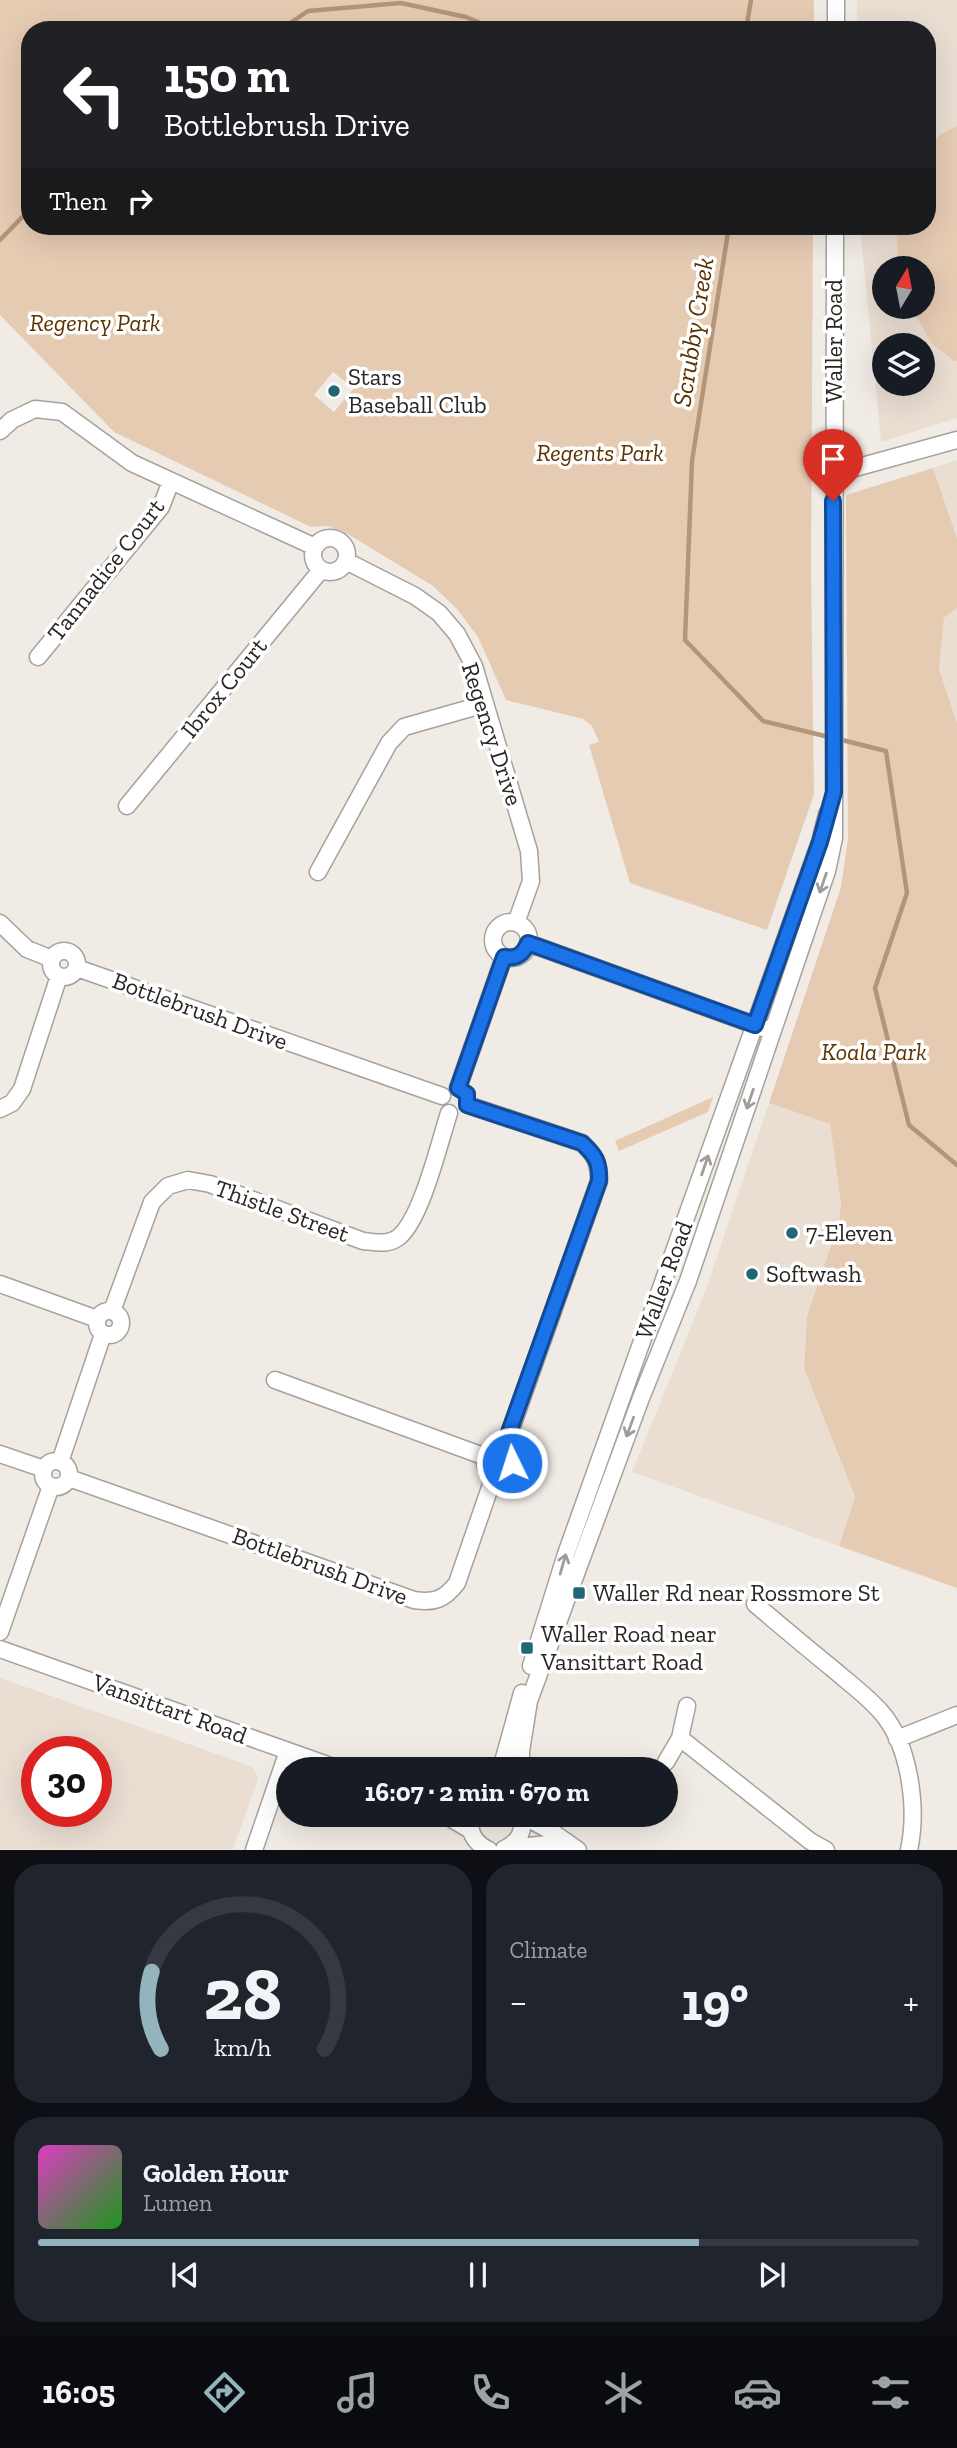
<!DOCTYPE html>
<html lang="en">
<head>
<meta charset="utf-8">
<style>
	:root { --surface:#171b24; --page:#20242c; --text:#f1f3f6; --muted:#9ea1a6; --line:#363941; --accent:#93b4bc }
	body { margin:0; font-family:"Zilla Slab",serif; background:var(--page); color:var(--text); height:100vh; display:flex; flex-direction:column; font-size:26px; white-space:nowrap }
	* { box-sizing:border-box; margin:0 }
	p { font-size:23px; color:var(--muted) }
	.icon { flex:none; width:38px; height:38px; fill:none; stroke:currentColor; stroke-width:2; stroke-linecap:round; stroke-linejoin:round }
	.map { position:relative; height:1850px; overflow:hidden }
	.drawer { display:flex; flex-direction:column; gap:14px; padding:14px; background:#0d0f14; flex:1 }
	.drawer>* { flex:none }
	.guide { position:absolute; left:21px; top:21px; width:915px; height:214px; border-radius:28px; box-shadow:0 7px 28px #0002; background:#202124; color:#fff; overflow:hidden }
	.needle { width:46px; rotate:10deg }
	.controls { position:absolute; left:872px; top:256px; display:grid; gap:14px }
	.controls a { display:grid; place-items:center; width:63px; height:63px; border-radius:50%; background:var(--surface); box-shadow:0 7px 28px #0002; font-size:35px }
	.speed { position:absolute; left:21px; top:1736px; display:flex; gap:14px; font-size:35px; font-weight:700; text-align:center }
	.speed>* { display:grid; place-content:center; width:91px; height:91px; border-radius:50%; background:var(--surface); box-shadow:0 7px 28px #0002; line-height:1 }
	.speed .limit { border:10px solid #d22; background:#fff; color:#111 }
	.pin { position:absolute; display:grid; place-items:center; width:60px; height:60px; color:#fff; margin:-72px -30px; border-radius:50% 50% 50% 0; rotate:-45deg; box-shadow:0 0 7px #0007 }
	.pin .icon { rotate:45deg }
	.me { position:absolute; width:77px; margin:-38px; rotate:356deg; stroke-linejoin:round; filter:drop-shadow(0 0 5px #0008) }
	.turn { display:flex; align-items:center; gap:24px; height:147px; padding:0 28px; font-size:32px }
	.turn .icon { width:91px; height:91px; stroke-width:2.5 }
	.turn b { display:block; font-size:49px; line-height:60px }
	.then { display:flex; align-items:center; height:66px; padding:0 28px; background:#0003; gap:14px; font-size:26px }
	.big { font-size:52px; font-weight:700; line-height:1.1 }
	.drawer .widget { flex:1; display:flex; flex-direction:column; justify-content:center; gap:10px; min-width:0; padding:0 24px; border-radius:28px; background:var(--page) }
	.drawer .dial { align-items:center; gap:0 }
	.dial svg { height:182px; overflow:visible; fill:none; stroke:var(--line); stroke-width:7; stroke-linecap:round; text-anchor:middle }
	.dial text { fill:var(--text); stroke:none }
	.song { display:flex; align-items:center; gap:21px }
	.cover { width:84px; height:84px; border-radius:10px; background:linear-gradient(135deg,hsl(310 70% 55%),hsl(120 70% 35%)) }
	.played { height:7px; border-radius:4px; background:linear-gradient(90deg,var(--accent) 75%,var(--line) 75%) }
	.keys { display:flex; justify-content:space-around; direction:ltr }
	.heat { display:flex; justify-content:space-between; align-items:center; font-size:38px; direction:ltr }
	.drawer .tiles { flex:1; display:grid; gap:14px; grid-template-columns:1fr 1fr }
	.widget:last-child { grid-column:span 2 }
	.trip { position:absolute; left:276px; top:1757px; width:402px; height:70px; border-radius:35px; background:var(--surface); box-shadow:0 7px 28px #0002; font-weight:700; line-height:70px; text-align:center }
	.dock { display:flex; height:112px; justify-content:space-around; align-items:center; background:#090b0e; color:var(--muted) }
	.dock .icon { width:49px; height:49px }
	.dock .active { color:var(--accent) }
	.dock b { font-size:32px; color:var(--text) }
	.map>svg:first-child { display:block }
	.built { fill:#eaded3; fill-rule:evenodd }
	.green { fill:#e6cbb3; fill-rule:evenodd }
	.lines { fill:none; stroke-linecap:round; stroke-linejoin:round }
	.stream { stroke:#b49578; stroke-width:4.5 }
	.minor-casing { stroke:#a7a19c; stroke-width:19 }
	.minor { stroke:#fff; stroke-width:16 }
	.oneway { stroke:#9f9d9c }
	.route-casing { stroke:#114b97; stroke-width:18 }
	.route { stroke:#1a73e8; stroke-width:12 }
	.poi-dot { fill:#216776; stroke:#fff; stroke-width:2.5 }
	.labels { text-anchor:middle; stroke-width:7; stroke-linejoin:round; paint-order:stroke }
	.park-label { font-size:24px; font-style:italic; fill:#5b3401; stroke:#fff }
	.street-label { font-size:24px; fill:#292624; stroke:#fff }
	.poi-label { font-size:24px; fill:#292624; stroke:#fff; text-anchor:start }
	.water-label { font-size:26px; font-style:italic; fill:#593200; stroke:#fff }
</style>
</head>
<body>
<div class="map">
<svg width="957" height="1850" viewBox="0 0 957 1850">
	<rect width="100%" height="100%" fill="#f1ebe5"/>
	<path class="built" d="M857,0H957V418L881,442L860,226H928V30H857ZM884,268H922V306H884ZM884,345H922V383H884Z
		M957,460V538L933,468Z
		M957,608V723L939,669L944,618Z
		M769,1103L830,1124L841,1203L839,1222L807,1316L804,1368L855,1497L839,1546L632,1472L705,1292Z
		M0,1678L251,1766L256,1772L258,1779L233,1849H0ZM37,1752H96V1811H37Z"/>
	<path class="green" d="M0,0H814V30H30V226H813L811,567L814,794L767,930L630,883L589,745L599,742L592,726L583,719L506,700L478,637L457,609L433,586L348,534L328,526L311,527L114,432L0,315ZM333,372L354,388L334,412L314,395Z
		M957,126V361H954L931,343L911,306H922V268H899L896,226H928V147L941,134Z
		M933,468L957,538V608L944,618L939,669L957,723V1588L839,1546L855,1497L804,1368L807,1316L839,1222L841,1203L830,1124L769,1103L841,887L848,839L846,495Z
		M713,1097L708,1112L619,1151L615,1141Z"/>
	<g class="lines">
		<path class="stream" d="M280,30L308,11L401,3L466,17L497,30
			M746,30L751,0
			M729,226L692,461L685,640L763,721L829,737
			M0,240L30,209
			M838,739L886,751L907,893L875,988L909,1125L957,1165"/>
		<g class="minor-casing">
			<path id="minor" d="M836,30V0
				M0,431L12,420L35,409L62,412L132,463L315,547
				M833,474L957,440
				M313 555a17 17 0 1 1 34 0a17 17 0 1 1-34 0Z
				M346,561L415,596L439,613L457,634L474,666L529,851L531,881L516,923
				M38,657L161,507L171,481
				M127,806L321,570
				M318,872L389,743L404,727L485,704
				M493 940a18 18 0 1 1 36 0a18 18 0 1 1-36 0Z
				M0,923L27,949L52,959
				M528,943L763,1028
				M51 964a13 13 0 1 1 26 0a13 13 0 1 1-26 0Z
				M77,968L442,1096
				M458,1088L504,957
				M468,1105L582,1143C595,1155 599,1162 599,1181L504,1449
				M0,1109L12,1103L22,1089L59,976
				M0,1284L97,1319
				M97 1323a12 12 0 1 1 24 0a12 12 0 1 1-24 0Z
				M112,1311L152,1202L168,1186L188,1180L210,1184L363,1241C375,1242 389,1246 400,1236C422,1216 439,1144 449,1113
				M275,1380L486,1457
				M485 1461a13 13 0 1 1 26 0a13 13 0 1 1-26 0Z
				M0,1454L44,1469
				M43 1474a13 13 0 1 1 26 0a13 13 0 1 1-26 0Z
				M60,1462L103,1334
				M69,1478L414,1600C434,1603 444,1600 457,1583L495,1473
				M755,1604C781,1626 807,1648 833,1669C849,1683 867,1696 881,1712C910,1745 918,1808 909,1850
				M0,1632L51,1486
				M0,1649L339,1769
				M531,1666L566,1554L820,842L827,814
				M680,1738L810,1841L826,1850
				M897,1739L957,1715
				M666,1762L680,1738L687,1706
				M501,1769L522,1693
				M521,1769V1751L529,1701L641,1398L688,1281L827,871L834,838L835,226
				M445,1815L470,1830
				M472,1815C467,1831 474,1843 489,1850
				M521,1815L551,1831L578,1850
				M508,1848L548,1844L571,1850
				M504,1849C519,1842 525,1831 521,1815
				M254,1850L288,1751"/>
		</g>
		<use href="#minor" class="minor"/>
	</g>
	<defs><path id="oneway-shaft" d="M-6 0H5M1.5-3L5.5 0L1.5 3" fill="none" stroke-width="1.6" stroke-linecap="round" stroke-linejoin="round" transform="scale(1.75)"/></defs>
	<g class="oneway">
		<use href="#oneway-shaft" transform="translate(823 883) rotate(109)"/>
		<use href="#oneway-shaft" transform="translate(750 1099) rotate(109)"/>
		<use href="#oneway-shaft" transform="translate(705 1165) rotate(-71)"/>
		<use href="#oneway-shaft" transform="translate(630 1427) rotate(110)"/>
		<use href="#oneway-shaft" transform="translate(563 1564) rotate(-74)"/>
	</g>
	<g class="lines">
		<g class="route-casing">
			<path id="route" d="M512,1463L510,1454L503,1449L599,1181C600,1162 595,1155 582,1143L467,1105V1094L458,1088L504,957C516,959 523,955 528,943L755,1025L820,842L834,792L833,501"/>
		</g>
		<use href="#route" class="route"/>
	</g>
	<g class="poi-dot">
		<circle cx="334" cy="391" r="7"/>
		<circle cx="792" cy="1233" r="7"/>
		<circle cx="752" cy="1274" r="7"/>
		<rect x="572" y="1586" width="14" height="14" rx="3.5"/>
		<rect x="520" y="1641" width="14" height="14" rx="3.5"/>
	</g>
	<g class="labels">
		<g class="park-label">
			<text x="95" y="331">Regency Park</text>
			<text x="600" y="461">Regents Park</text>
			<text x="874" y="1060">Koala Park</text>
		</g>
		<g class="street-label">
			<text transform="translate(834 341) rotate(-90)" y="8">Waller Road</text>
			<text transform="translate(106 570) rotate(-52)" y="8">Tannadice Court</text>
			<text transform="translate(224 688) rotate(-51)" y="8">Ibrox Court</text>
			<text transform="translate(492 734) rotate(72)" y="8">Regency Drive</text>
			<text transform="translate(200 1011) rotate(20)" y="8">Bottlebrush Drive</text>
			<text transform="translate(282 1211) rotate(20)" y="8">Thistle Street</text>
			<text transform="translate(664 1280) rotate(-70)" y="8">Waller Road</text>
			<text transform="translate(320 1566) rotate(20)" y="8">Bottlebrush Drive</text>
			<text transform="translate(170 1709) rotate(20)" y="8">Vansittart Road</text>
		</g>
		<g class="poi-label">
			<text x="348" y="385">Stars<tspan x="348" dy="28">Baseball Club</tspan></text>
			<text x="806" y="1241">7-Eleven</text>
			<text x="766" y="1282">Softwash</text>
			<text x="593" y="1601">Waller Rd near Rossmore St</text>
			<text x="541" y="1642">Waller Road near<tspan x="541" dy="28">Vansittart Road</tspan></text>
		</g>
		<g class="water-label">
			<text transform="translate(693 332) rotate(-81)" y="9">Scrubby Creek</text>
		</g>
	</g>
</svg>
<div class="controls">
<a><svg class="needle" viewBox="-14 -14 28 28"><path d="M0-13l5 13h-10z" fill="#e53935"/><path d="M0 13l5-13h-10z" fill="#9ea1a6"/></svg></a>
<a><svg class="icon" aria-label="layers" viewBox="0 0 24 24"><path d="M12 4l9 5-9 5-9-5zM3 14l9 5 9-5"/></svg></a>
</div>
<div class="speed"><div class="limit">30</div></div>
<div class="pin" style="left:833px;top:501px;background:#d93025"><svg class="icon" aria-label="arrive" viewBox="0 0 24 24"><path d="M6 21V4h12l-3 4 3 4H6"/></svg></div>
<svg class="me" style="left:512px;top:1463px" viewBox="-20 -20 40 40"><circle r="17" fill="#1a73e8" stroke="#fff" stroke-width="3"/><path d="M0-11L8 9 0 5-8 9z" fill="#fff"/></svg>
<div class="trip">16:07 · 2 min · 670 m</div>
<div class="guide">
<div class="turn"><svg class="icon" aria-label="left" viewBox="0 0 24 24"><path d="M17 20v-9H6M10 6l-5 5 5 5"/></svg><div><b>150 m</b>Bottlebrush Drive</div></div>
<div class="then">Then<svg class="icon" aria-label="right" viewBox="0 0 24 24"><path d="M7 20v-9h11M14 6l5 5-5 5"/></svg></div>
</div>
</div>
<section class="drawer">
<div class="tiles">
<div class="widget dial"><svg viewBox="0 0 100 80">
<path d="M14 69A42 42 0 1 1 86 69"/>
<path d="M14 69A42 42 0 0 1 10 35" stroke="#93b4bc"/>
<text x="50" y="56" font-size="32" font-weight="700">28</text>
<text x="50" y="72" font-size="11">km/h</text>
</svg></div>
<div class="widget"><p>Climate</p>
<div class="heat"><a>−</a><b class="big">19°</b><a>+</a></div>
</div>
<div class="widget">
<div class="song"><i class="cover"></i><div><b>Golden Hour</b><p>Lumen</p></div></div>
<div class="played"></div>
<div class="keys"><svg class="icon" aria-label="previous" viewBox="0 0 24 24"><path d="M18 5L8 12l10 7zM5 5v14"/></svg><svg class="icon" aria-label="pause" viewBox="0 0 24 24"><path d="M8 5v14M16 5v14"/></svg><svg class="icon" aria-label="next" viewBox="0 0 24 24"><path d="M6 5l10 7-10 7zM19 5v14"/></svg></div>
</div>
</div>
</section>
<nav class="dock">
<b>16:05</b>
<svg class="icon active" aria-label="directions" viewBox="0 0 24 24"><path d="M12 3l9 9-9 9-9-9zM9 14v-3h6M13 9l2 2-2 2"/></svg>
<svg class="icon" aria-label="music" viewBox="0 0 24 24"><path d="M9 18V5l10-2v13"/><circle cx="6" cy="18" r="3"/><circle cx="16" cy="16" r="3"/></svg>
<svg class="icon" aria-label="phone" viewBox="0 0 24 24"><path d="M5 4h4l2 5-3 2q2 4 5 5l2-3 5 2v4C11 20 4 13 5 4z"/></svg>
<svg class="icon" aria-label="climate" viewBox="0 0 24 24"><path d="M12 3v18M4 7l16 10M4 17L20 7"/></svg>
<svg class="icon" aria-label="car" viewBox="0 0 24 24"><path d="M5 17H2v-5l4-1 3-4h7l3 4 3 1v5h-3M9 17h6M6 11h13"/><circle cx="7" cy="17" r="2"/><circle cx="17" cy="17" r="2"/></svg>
<svg class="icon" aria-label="filters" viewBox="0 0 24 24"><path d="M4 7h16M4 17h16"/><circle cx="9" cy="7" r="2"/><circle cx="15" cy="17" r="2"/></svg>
</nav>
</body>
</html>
